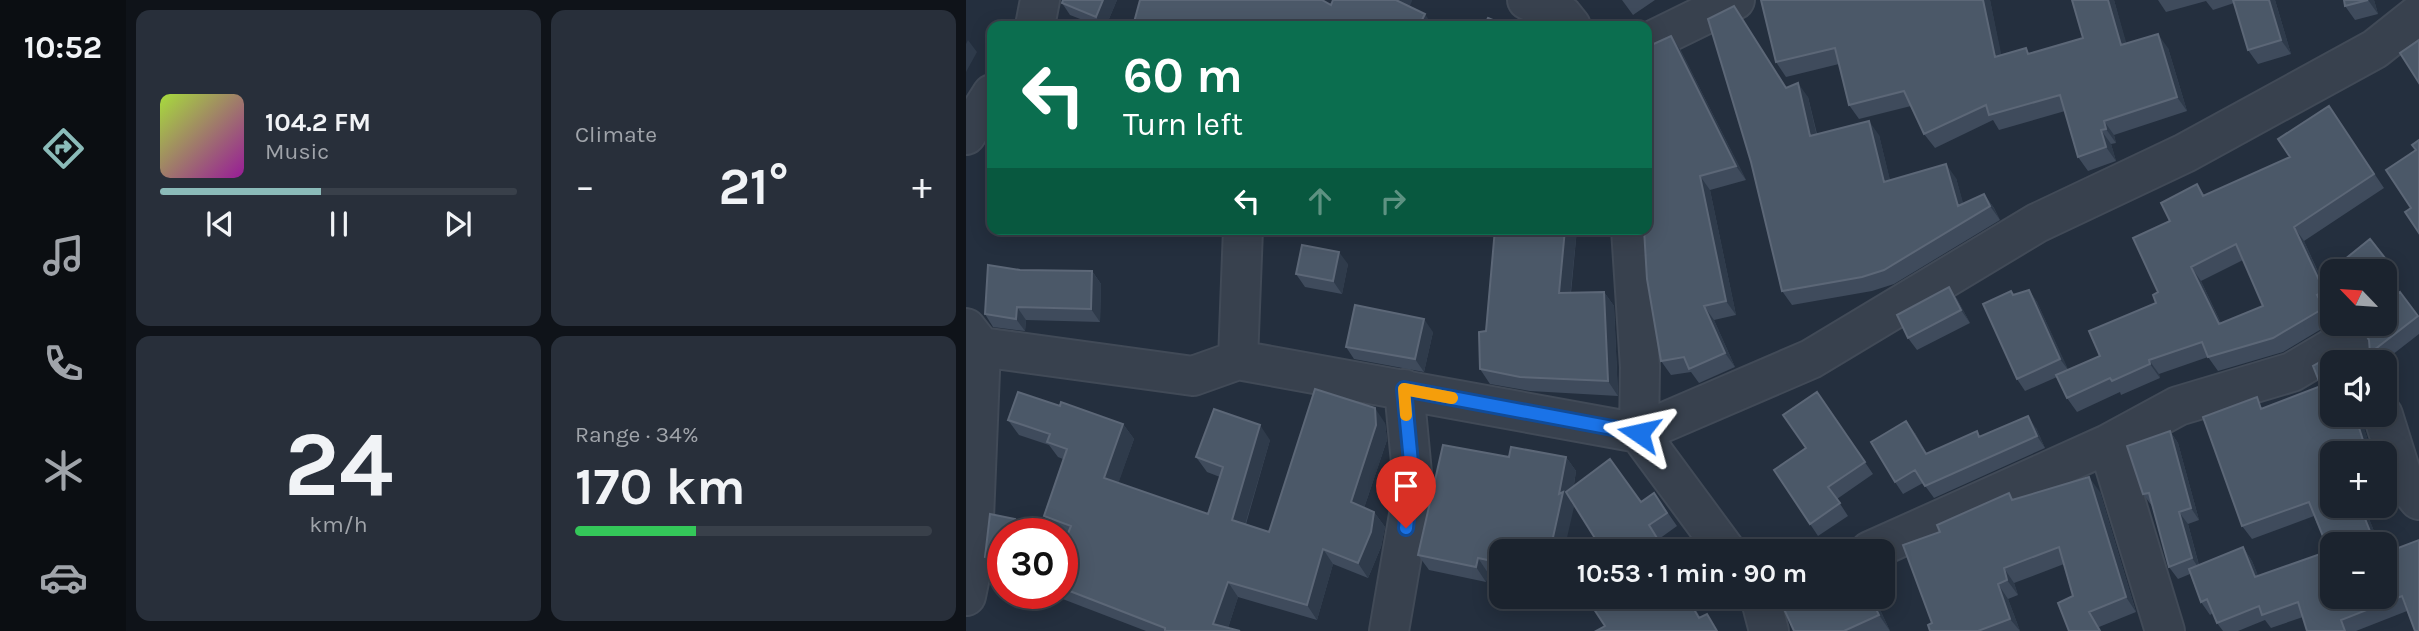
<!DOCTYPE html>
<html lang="en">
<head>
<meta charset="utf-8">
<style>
	:root { --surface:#1b232e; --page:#282f3a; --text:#f1f3f6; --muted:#a0a4aa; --line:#39404a; --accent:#8bbbb9 }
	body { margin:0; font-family:Karla,sans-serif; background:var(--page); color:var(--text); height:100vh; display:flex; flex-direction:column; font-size:26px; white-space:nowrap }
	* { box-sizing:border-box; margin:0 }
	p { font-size:23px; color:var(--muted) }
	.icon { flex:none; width:38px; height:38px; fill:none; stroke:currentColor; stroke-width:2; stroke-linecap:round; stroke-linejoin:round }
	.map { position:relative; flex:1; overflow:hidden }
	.panel { display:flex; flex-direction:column; gap:10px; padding:10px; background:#0f1319; width:840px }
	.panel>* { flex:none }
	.guide { position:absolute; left:21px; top:21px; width:665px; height:214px; border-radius:14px; box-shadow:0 4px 18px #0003,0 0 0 2px var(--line); background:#0b6e4f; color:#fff; overflow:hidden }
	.needle { width:46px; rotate:295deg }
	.controls { position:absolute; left:1354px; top:259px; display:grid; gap:14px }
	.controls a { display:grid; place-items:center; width:77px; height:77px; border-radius:14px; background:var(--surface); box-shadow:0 4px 18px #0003,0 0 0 2px var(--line); font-size:35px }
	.speed { position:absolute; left:21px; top:518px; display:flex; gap:14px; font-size:35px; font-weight:700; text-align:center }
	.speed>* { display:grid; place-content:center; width:91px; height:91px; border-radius:50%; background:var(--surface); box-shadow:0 4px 18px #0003,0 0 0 2px var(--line); line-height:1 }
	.speed .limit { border:10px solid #d22; background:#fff; color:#111 }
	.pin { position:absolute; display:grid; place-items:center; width:60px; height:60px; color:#fff; margin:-72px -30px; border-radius:50% 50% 50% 0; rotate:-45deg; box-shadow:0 0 7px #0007 }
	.pin .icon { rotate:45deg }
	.me { position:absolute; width:77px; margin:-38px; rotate:281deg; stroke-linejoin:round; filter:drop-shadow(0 0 5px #0008) }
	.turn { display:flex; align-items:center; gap:24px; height:147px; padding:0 21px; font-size:32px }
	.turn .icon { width:91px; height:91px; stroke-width:2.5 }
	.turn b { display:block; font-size:49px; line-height:60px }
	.lanes { display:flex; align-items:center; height:66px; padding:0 21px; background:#0003; justify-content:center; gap:35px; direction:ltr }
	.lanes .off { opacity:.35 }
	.big { font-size:52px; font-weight:700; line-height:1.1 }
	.panel .tile { flex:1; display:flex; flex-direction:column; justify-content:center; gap:10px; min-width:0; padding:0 24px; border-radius:14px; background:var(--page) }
	.panel .dial { align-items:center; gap:0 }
	.dial b { font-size:91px; line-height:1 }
	.song { display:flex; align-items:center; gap:21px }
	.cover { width:84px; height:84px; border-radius:10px; background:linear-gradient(135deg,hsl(80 70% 55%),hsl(300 70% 35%)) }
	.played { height:7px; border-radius:4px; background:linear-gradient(90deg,var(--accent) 45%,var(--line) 45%) }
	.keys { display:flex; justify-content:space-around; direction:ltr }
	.heat { display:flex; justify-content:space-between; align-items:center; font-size:38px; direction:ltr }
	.charge { height:10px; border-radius:5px; background:linear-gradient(90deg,#34c759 34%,var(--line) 0) }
	.panel .tiles { flex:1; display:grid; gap:10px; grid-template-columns:repeat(2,1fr) }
	.trip { position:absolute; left:523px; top:539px; width:406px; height:70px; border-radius:14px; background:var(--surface); box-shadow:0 4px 18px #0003,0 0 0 2px var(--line); font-weight:700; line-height:70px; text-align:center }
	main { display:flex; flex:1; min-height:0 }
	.tabs { display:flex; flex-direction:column; width:126px; justify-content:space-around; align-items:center; background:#0b0e12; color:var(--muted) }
	.tabs .icon { width:49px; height:49px }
	.tabs .current { color:var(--accent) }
	.tabs b { font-size:32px; color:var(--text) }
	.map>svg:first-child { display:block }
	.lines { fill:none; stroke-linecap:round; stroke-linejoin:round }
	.minor-casing { stroke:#414a57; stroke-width:42 }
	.minor { stroke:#38414e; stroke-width:38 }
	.wall { fill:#3f4b5c; fill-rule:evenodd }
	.shaded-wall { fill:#2f3b4b }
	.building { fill:#4b5868; stroke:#5c6777; stroke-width:2; fill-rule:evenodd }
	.route-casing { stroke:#114b97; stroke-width:18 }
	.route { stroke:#1a73e8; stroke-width:12 }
	.slow { stroke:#f59e0b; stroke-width:12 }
</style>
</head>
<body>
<main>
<nav class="tabs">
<b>10:52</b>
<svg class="icon current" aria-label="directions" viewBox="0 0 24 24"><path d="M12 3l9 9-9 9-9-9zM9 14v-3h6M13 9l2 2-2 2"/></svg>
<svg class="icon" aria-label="music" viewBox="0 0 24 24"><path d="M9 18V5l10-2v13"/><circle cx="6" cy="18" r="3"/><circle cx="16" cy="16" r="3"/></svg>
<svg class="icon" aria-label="phone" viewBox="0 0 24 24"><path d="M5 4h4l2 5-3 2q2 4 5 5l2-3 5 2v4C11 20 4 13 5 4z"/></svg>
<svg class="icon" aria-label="climate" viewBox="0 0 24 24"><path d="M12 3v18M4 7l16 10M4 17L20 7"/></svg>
<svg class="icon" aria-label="car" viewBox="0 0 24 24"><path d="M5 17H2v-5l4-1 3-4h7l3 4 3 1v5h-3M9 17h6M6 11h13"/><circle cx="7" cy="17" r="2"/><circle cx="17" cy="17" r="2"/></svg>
</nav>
<section class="panel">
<div class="tiles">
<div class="tile">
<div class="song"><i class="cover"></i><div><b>104.2 FM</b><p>Music</p></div></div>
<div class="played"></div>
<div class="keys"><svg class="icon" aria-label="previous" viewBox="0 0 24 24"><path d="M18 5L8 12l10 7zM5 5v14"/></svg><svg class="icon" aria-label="pause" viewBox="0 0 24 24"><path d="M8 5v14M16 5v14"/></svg><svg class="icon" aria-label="next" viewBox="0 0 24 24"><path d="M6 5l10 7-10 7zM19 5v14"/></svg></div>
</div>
<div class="tile"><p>Climate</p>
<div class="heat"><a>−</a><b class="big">21°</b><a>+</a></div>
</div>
<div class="tile dial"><b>24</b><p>km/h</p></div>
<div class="tile"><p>Range · 34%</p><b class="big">170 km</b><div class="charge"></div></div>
</div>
</section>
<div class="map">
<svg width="1453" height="631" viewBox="0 0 1453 631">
	<rect width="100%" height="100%" fill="#242f3e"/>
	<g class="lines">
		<g class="minor-casing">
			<path id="minor" d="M561,0L597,16L605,26
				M69,26L74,0
				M681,43L769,0
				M0,135L26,94
				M665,229L674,367L673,433L760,551
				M0,328L15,347L6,567L0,596
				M15,347L227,376L272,360L673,433L845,359L1071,223L1219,153L1409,49L1453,14
				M272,360L277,229
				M1417,415L1438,482L1453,500
				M1142,444L1199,631
				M904,551L1142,444L1212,406L1326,372L1380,340L1392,362
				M794,597L803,631
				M423,631L445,503L446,473L438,389"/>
		</g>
		<use href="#minor" class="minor"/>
	</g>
	<path class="wall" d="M151,0L140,26H132L104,15L96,3Z
		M656,0H689L667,15Z
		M795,0H1024L1035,56L1064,54L1117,38L1106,0H1148L1160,44L1202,48L1221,111L1148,135L1150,143L1145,144L1150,161L1122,171L1112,157L1099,111L1033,130L1027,120L969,148L958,134L945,106L893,119L883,105L873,64L820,77L810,62Z
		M1192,0H1309L1325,54L1292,64L1282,50L1268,3L1247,10L1240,1L1200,12Z
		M1378,0H1408L1412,14L1389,20L1379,6Z
		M777,20L820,88L842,97L851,134L913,135L924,181L990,178L997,204L1018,194L1028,208L1034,220L928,284L906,291L826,305L816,291Z
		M705,36L715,51L780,180L744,190L770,315L748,320L769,367L733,383L725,372L705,375L695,361Z
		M1363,106L1418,188L1338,241L1355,278L1404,239L1428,272L1419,277V271H1367V302L1365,300L1367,306L1361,309L1367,320V322L1317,352L1252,371L1242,357L1193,374L1194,378L1155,395L1154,392L1111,412L1101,398L1091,377L1059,391L1051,379L1017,304L1045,291L1048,295L1063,290L1071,302L1102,370L1134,356L1123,331L1190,303L1187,295L1192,292L1167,238L1204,221L1195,203L1231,184L1239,196L1324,157L1312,139ZM1277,260L1297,306L1255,323L1235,281Z
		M611,229L605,293L638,292L648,306L652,396L564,391L524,384L514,369L520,331Z
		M382,264L376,294L339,287L330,274Z
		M54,270L126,271L135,284L134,322L60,320L59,331L27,327L19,314Z
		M983,287L991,299L1004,323L951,350L942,338Z
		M1434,292L1453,317V334L1417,362H1411L1404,353Z
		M467,332L458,372L388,359L380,347Z
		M851,392L907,474L871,499L882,516L852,536L808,470L840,448Z
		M94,406L157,424L168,439L152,483L242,514L254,477L241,472L230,457L304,440L280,524L303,532L419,423L421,440L398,508L408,512L419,527L415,547L402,578L367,564L351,620L272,597L262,628L274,631H180L94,598L90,593H96V548L101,536L88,531L78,516L97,459L92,457L83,445L53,435L42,420Z
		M1298,408L1396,422L1406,453H1367V506H1404L1405,509L1400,511L1413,544H1367V597L1419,553L1441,611L1390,631H1341L1337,617L1305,628L1299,620L1272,631H1257L1251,623L1247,613L1244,615L1235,602L1224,574L1212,579L1203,567L1186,506L1177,494L1204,431L1212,443L1233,520L1222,524L1233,565L1277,547L1286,561L1292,576L1363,551L1348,516L1286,539L1276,526Z
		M1070,428L1079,448L968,498L957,483L937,494L929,482L949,433L961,454L1014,437Z
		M543,457H600L610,471L608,485L675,502L688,493L711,526L693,539L605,501V503L608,507L536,551V576L522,573L520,582L463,570L452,555Z
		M1134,492L1170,612L1133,627L1135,631H1103L1107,596L1098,564L1048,583L1052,595L1042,599L1054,631H964L966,623L1047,499Z
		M24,514L49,519L57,531V534H37V571L28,569L19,557Z
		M908,597L924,631H828Z"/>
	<path class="shaded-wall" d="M137,0H151L140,26H137L130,17Z
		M430,0H446V1L440,15Z
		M1017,0H1024L1039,72L1029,57Z
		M1142,0H1148L1165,59L1155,45Z
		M1303,0H1309L1325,54L1315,40Z
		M1402,0H1408L1412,14Z
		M768,6L777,20L830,102L820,88Z
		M459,14L467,26H453Z
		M1192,34L1202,48L1221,111L1211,97Z
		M705,36L715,51L780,180L770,166Z
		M2,40L11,52L0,72V44Z
		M832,83L842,97L854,150L844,136Z
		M903,121L913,135L928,196L918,182Z
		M1138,121L1148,135L1150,143L1140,129Z
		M1135,130L1145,144L1150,161L1140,147Z
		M980,164L990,178L1002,220L992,206Z
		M734,176L744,190L770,315L760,301Z
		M1018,194L1028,208L1034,220L1024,206Z
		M1328,227L1338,241L1360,290L1353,280Z
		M599,229H611L603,307L593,293Z
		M373,252L382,264L376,294L367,281Z
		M1225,267L1235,281L1262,338L1253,324Z
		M126,271L135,284L134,322L125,309Z
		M983,287L991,299L1004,323L995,310Z
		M1063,290L1071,302L1103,371L1094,359Z
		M638,292L648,306L652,396L642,381Z
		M1351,295L1361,309L1367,321L1358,308Z
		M738,306L748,320L769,367L759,353Z
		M51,307L60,320L59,331L50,319Z
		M458,319L467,332L458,372L449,359Z
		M1183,360L1193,374L1194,378L1184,364Z
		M409,408L419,423L421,440L395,517L385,502Z
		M1389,415H1396V422L1406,453H1401Z
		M1062,416L1070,428L1079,448L1071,436Z
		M940,421L949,433L969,467L960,454Z
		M157,424L168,439L149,493L138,478Z
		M294,425L304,440L276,535L266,520Z
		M1204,431L1212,443L1233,520L1225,508Z
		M600,457L610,471L605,503L608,507L598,551H584Z
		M1123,477L1134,492L1170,612L1160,597Z
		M1394,506H1396L1400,511L1413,544H1409Z
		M408,512L419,527L415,547L402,578L392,563Z
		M1213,512L1222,524L1234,570L1226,558Z
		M49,519L57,531V534H46Z
		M1277,547L1286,561L1298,590L1289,577Z
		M357,549L367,564L351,620L341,605Z
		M512,558L522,573L520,582L510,567Z
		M1038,568L1048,583L1052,595L1041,580Z
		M262,582L272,597L261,631L247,624Z
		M1032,584L1042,599L1054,631L1044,619Z
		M721,597H723L742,631L733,618Z
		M904,597H908L924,631L913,615Z"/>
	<path class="building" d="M97,0H137L130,17L96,3Z
		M174,0H356L365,5L367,0H430L459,14L453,26H167Z
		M795,0H1017L1029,57L1060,48L1062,54L1117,38L1106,0H1142L1155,45L1192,34L1211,97L1138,121L1140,129L1135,130L1140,147L1112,157L1094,95L1023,115L1020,105L958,134L938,91L883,105L869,48L810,62Z
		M1267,0H1303L1315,40L1282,50Z
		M1378,0H1402L1379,6Z
		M768,6L820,88L832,83L844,136L903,121L918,182L980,164L992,206L1018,194L1024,206L918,270L896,277L816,291L785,162L742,19Z
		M522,18L541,26H518Z
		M705,36L770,166L734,176L760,301L738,306L759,353L723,369L718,357L695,361L681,279L678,229H681V47Z
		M1453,40V83L1434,53Z
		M1363,106L1408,174L1328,227L1353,280L1404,239L1419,258L1394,271H1367V286L1359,291L1355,285L1358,291L1351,295L1358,308L1307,338L1242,357L1236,342L1183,360L1184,364L1146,381L1144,378L1101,398L1090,375L1134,356L1123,331L1190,303L1187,295L1192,292L1167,238L1204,221L1195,203L1231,184L1237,196L1324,157L1312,139ZM1270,244L1297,306L1253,324L1225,267Z
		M1453,140V233L1439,212L1445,208L1420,170L1450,150L1446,145Z
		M529,229H599L593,293L638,292L642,381L554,377L514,369L513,332L520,331Z
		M336,245L373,252L367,281L330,274Z
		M22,265L54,270L126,271L125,309L51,307L50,319L19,314Z
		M983,287L995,310L942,338L931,315Z
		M1063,290L1094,359L1051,379L1017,304L1045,291L1047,295Z
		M1434,292L1452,316L1404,353L1403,340L1394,324H1419V303Z
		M389,305L458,319L449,359L380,347Z
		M1363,357L1367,362V415H1389L1401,453H1367V506H1394L1409,544H1367V597H1419V553L1453,540V631H1449L1436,596L1375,620L1379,631H1341L1332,602L1296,615L1293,606L1251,623L1241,599L1235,602L1223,569L1277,547L1289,577L1363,551L1343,502L1276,526L1237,417L1291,397L1295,409L1355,386L1347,366Z
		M349,389L409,408L410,425L385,502L408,512L405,532L392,563L357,549L341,605L262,582L247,624L274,631H199V628L96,588V548L105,526L78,516L101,449L81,442L84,434L42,420L52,392L94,406L95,402L157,424L138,478L242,514L257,467L230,457L248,409L294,425L266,520L303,532Z
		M851,392L899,462L862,487L874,503L844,524L808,470L840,448L817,415Z
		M1062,416L1071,436L959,486L949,470L929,482L905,442L940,421L960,454L1011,431L1013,437Z
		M1204,431L1225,508L1213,512L1226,558L1203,567L1183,493L1177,494L1161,446Z
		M477,445L543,457L545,447L600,457L593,494L597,492L584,551H536V563L512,558L510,567L452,555Z
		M644,459L675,502L688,493L701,513L683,525L699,551H637L600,492Z
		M1123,477L1160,597L1123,612L1134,631H1103L1092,603L1107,596L1093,547L1038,568L1041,580L1032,584L1044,619L1012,631H964L962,625L966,623L937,545L974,532L971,525L1043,493L1046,500Z
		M24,514L49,519L46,534H37V561L19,557Z
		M620,597H721L733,618L741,614L751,631H630L639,626Z
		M844,597H904L913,615L878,631H828L818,609Z"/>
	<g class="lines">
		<g class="route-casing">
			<path id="route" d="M440,528L446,473L438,389L673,433"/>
		</g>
		<use href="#route" class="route"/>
		<path class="slow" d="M440,415L438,389L486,398"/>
	</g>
</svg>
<div class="controls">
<a><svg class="needle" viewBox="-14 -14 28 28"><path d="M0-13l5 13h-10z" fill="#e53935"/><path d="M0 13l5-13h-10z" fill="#a0a4aa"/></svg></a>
<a><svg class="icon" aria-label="sound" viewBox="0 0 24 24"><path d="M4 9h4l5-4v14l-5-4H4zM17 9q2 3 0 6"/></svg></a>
<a>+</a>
<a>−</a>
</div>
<div class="speed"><div class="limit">30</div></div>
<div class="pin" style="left:440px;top:528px;background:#d93025"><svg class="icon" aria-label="arrive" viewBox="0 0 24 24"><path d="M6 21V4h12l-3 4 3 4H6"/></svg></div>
<svg class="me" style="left:673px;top:433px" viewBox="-20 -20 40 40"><path d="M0-17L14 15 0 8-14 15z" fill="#1a73e8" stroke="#fff" stroke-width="4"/></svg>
<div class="trip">10:53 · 1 min · 90 m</div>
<div class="guide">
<div class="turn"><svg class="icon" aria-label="left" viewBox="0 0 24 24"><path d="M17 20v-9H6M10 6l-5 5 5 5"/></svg><div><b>60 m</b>Turn left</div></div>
<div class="lanes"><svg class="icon" aria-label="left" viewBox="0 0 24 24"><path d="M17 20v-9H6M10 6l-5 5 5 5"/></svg><svg class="icon off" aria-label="ahead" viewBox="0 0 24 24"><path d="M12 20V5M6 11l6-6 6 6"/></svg><svg class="icon off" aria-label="right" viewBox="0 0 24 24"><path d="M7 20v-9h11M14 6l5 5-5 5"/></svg></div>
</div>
</div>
</main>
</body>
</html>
